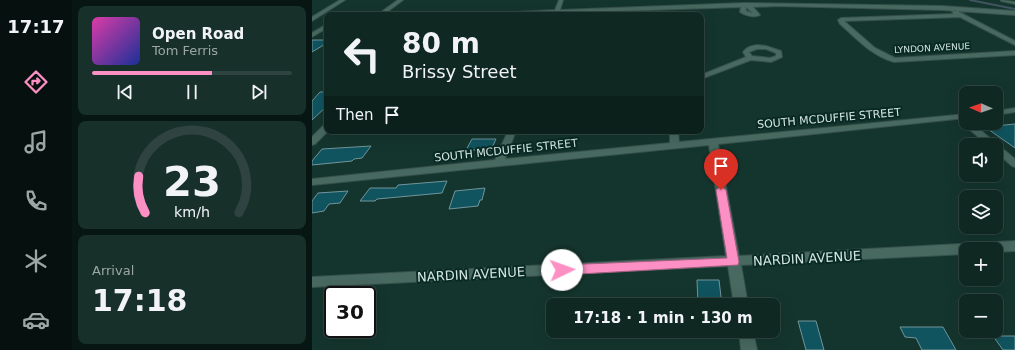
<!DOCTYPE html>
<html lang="en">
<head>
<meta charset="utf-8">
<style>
	:root { --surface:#0f2822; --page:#18302a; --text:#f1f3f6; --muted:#9ba6a5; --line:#2f4440; --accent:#fc8fc3 }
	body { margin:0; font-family:"DejaVu Sans",sans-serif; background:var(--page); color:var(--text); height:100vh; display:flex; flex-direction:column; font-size:15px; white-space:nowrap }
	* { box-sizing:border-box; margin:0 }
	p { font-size:13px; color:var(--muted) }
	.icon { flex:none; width:22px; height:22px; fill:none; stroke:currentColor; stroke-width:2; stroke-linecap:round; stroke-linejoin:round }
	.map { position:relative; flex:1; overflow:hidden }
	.side { display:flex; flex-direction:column; gap:6px; padding:6px; background:#081613; width:240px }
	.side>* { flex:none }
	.banner { position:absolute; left:12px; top:12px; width:380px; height:122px; border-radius:8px; box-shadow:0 4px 16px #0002,0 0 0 1px var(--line); background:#0f2822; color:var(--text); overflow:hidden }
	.needle { width:26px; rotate:272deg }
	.buttons { position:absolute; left:647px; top:86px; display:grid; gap:8px }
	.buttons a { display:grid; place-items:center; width:44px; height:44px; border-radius:8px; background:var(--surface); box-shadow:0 4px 16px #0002,0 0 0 1px var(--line); font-size:20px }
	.speed { position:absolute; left:12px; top:286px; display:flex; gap:8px; font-size:20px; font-weight:700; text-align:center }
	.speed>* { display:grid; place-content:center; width:52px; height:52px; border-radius:50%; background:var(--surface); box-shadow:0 4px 16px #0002,0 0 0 1px var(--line); line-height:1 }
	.speed .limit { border:2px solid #111; border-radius:6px; background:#fff; color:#111 }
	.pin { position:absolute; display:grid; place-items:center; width:34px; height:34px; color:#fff; margin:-41px -17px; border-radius:50% 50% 50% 0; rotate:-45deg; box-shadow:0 0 4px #0007 }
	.pin .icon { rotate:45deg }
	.me { position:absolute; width:44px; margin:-22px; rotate:87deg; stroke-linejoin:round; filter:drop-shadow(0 0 3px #0008) }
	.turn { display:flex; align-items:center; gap:14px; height:84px; padding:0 12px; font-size:18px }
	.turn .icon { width:52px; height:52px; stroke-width:2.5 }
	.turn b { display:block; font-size:28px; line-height:34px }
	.then { display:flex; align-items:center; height:38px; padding:0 12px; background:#0003; gap:8px; font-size:15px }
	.big { font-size:30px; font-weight:700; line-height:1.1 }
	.side .tile { flex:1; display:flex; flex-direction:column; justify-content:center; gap:6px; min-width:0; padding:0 14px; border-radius:8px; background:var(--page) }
	.side .dial { align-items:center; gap:0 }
	.dial svg { height:104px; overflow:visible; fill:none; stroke:var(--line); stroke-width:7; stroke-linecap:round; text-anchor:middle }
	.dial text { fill:var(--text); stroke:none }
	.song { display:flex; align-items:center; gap:12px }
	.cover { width:48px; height:48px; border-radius:6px; background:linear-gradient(135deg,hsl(320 70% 55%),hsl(230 70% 35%)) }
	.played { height:4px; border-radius:2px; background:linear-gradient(90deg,var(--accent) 60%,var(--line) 60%) }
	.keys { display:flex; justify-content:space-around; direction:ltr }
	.trip { position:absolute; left:234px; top:298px; width:234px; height:40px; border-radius:8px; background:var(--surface); box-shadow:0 4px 16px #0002,0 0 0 1px var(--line); font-weight:700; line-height:40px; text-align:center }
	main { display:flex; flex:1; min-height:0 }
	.menu { display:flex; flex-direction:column; width:72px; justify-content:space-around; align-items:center; background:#06100e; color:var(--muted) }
	.menu .icon { width:28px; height:28px }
	.menu .selected { color:var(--accent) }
	.menu b { font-size:18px; color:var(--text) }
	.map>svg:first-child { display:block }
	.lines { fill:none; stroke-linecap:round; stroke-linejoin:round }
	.stream { stroke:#405460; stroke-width:2 }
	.building { fill:#10545f; stroke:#71949c }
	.minor-casing { stroke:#37514b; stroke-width:2 }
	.minor { fill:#486960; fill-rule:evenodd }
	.route { fill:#fc8fc3; stroke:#a45d7f }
	.labels { text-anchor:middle; stroke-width:4; stroke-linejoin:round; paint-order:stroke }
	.far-street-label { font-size:9px; fill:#d4e6e1; stroke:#092a24 }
	.street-label { font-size:11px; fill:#d4e6e1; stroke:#092a24 }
	.near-street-label { font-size:13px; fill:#d4e6e1; stroke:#092a24 }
</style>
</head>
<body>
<main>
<nav class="menu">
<b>17:17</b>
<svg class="icon selected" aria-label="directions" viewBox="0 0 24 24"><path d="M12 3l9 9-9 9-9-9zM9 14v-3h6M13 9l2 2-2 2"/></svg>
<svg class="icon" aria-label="music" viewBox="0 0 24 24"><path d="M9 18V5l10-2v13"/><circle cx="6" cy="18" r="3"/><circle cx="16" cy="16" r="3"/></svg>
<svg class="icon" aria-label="phone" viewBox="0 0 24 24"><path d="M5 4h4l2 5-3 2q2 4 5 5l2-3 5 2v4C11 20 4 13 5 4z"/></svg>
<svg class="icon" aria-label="climate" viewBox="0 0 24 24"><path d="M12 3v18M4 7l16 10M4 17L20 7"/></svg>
<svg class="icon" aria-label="car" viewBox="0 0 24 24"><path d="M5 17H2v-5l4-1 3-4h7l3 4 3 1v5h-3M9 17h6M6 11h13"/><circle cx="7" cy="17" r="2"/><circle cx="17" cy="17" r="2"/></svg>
</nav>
<section class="side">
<div class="tile">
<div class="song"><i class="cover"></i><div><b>Open Road</b><p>Tom Ferris</p></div></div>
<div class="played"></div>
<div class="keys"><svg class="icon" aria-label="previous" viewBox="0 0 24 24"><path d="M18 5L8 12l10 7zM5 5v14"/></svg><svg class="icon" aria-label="pause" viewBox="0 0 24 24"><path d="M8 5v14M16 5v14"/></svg><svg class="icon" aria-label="next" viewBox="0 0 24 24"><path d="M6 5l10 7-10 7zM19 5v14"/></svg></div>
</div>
<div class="tile dial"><svg viewBox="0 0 100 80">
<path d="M14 69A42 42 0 1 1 86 69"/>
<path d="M14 69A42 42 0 0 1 9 41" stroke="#fc8fc3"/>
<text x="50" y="56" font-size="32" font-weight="700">23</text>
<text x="50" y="72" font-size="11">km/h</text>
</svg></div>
<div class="tile"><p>Arrival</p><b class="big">17:18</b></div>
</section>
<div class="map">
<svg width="703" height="350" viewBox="0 0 703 350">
	<rect width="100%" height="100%" fill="#14352d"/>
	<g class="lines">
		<path class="stream" d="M658,0L703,9"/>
	</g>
	<path class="building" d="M0,40H15V43L0,52Z
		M8,92H15V106L0,120V101Z
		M703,124V148L673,127Z
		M160,139H184L179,150H154Z
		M59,146L50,158L42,159L40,161L0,165V161L10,149Z
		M135,181L130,193L65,199L63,201H48L58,188H84L86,185Z
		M173,188L170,200H168L166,206L137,209L143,191Z
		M36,191L28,203L17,204L12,211L0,213V201L6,193Z
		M385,280H407L410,305H386Z
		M486,321H504L512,350H494Z
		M588,327H631L644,350H610L604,338L593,337Z
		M681,336H703V350H691Z"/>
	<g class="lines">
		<g class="minor-casing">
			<path id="minor" d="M28,0H33L0,21V17Z
				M86,0H91L71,15H65Z
				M247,0H251L248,10L432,3L630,6L703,11V15L630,10L465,6L441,7L448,15C443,18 433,16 428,12L429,7L247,13V15H241L242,13L184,15L187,13L243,10ZM434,7L441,13L434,11Z
				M689,0L703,2V4L689,1Z
				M643,10L703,41V45L648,17L532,21L563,48L583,58L703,51V55L582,62C560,56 545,39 528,24L526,20L529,18L642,14L640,12Z
				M15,24V28L0,37V33Z
				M445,45L454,46L469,51L470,57L459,62L439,60L389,79V75L434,57L431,52C435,47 439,46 445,45ZM445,49H454L464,53V56L458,58L440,56L437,52Z
				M703,108V112L684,115V111Z
				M654,114V118L406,144L427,256L703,241V251L684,252V249H654V254L429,265L436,305H422L416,266L0,287V277L414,256L397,145L0,185V179L183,160L196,131H204L193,159L358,143V131H366L367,142Z
				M652,121H654V123H660L703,159V167L700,166L684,152V145H676L652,125L651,123Z
				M15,124L16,131L3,144L0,145V137L12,125Z
				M427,331H441L445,350H429Z"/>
		</g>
		<use href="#minor" class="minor"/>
	</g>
	<path class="route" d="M409,186L414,190L427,262L426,265L250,275L246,273L244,270L246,267L250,265L415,258L404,190Z"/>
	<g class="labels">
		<g class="far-street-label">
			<text transform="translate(620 48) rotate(-3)" y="3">LYNDON AVENUE</text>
		</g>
		<g class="street-label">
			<text transform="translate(517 118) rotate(-5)" y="4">SOUTH MCDUFFIE STREET</text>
			<text transform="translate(194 150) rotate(-6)" y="4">SOUTH MCDUFFIE STREET</text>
		</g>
		<g class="near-street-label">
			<text transform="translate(495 258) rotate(-3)" y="5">NARDIN AVENUE</text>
			<text transform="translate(159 274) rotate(-3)" y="5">NARDIN AVENUE</text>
		</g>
	</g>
</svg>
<div class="buttons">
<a><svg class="needle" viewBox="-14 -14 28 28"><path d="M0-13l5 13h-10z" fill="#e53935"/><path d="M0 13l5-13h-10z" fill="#9ba6a5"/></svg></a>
<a><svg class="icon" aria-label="sound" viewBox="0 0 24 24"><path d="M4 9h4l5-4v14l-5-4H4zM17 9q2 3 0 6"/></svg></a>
<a><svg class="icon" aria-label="layers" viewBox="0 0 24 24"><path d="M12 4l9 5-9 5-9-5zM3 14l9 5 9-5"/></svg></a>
<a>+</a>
<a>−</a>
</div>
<div class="speed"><div class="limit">30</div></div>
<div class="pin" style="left:409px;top:190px;background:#d93025"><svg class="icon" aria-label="arrive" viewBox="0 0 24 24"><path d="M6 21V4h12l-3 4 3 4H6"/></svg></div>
<svg class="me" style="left:250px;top:270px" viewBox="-20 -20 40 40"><circle r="19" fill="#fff"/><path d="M0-13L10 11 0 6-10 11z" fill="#fc8fc3"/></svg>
<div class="trip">17:18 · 1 min · 130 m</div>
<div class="banner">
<div class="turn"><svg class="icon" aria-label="left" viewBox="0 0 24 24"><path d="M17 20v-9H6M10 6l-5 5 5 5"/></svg><div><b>80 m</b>Brissy Street</div></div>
<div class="then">Then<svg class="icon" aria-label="arrive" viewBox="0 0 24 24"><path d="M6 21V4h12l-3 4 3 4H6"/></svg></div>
</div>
</div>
</main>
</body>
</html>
